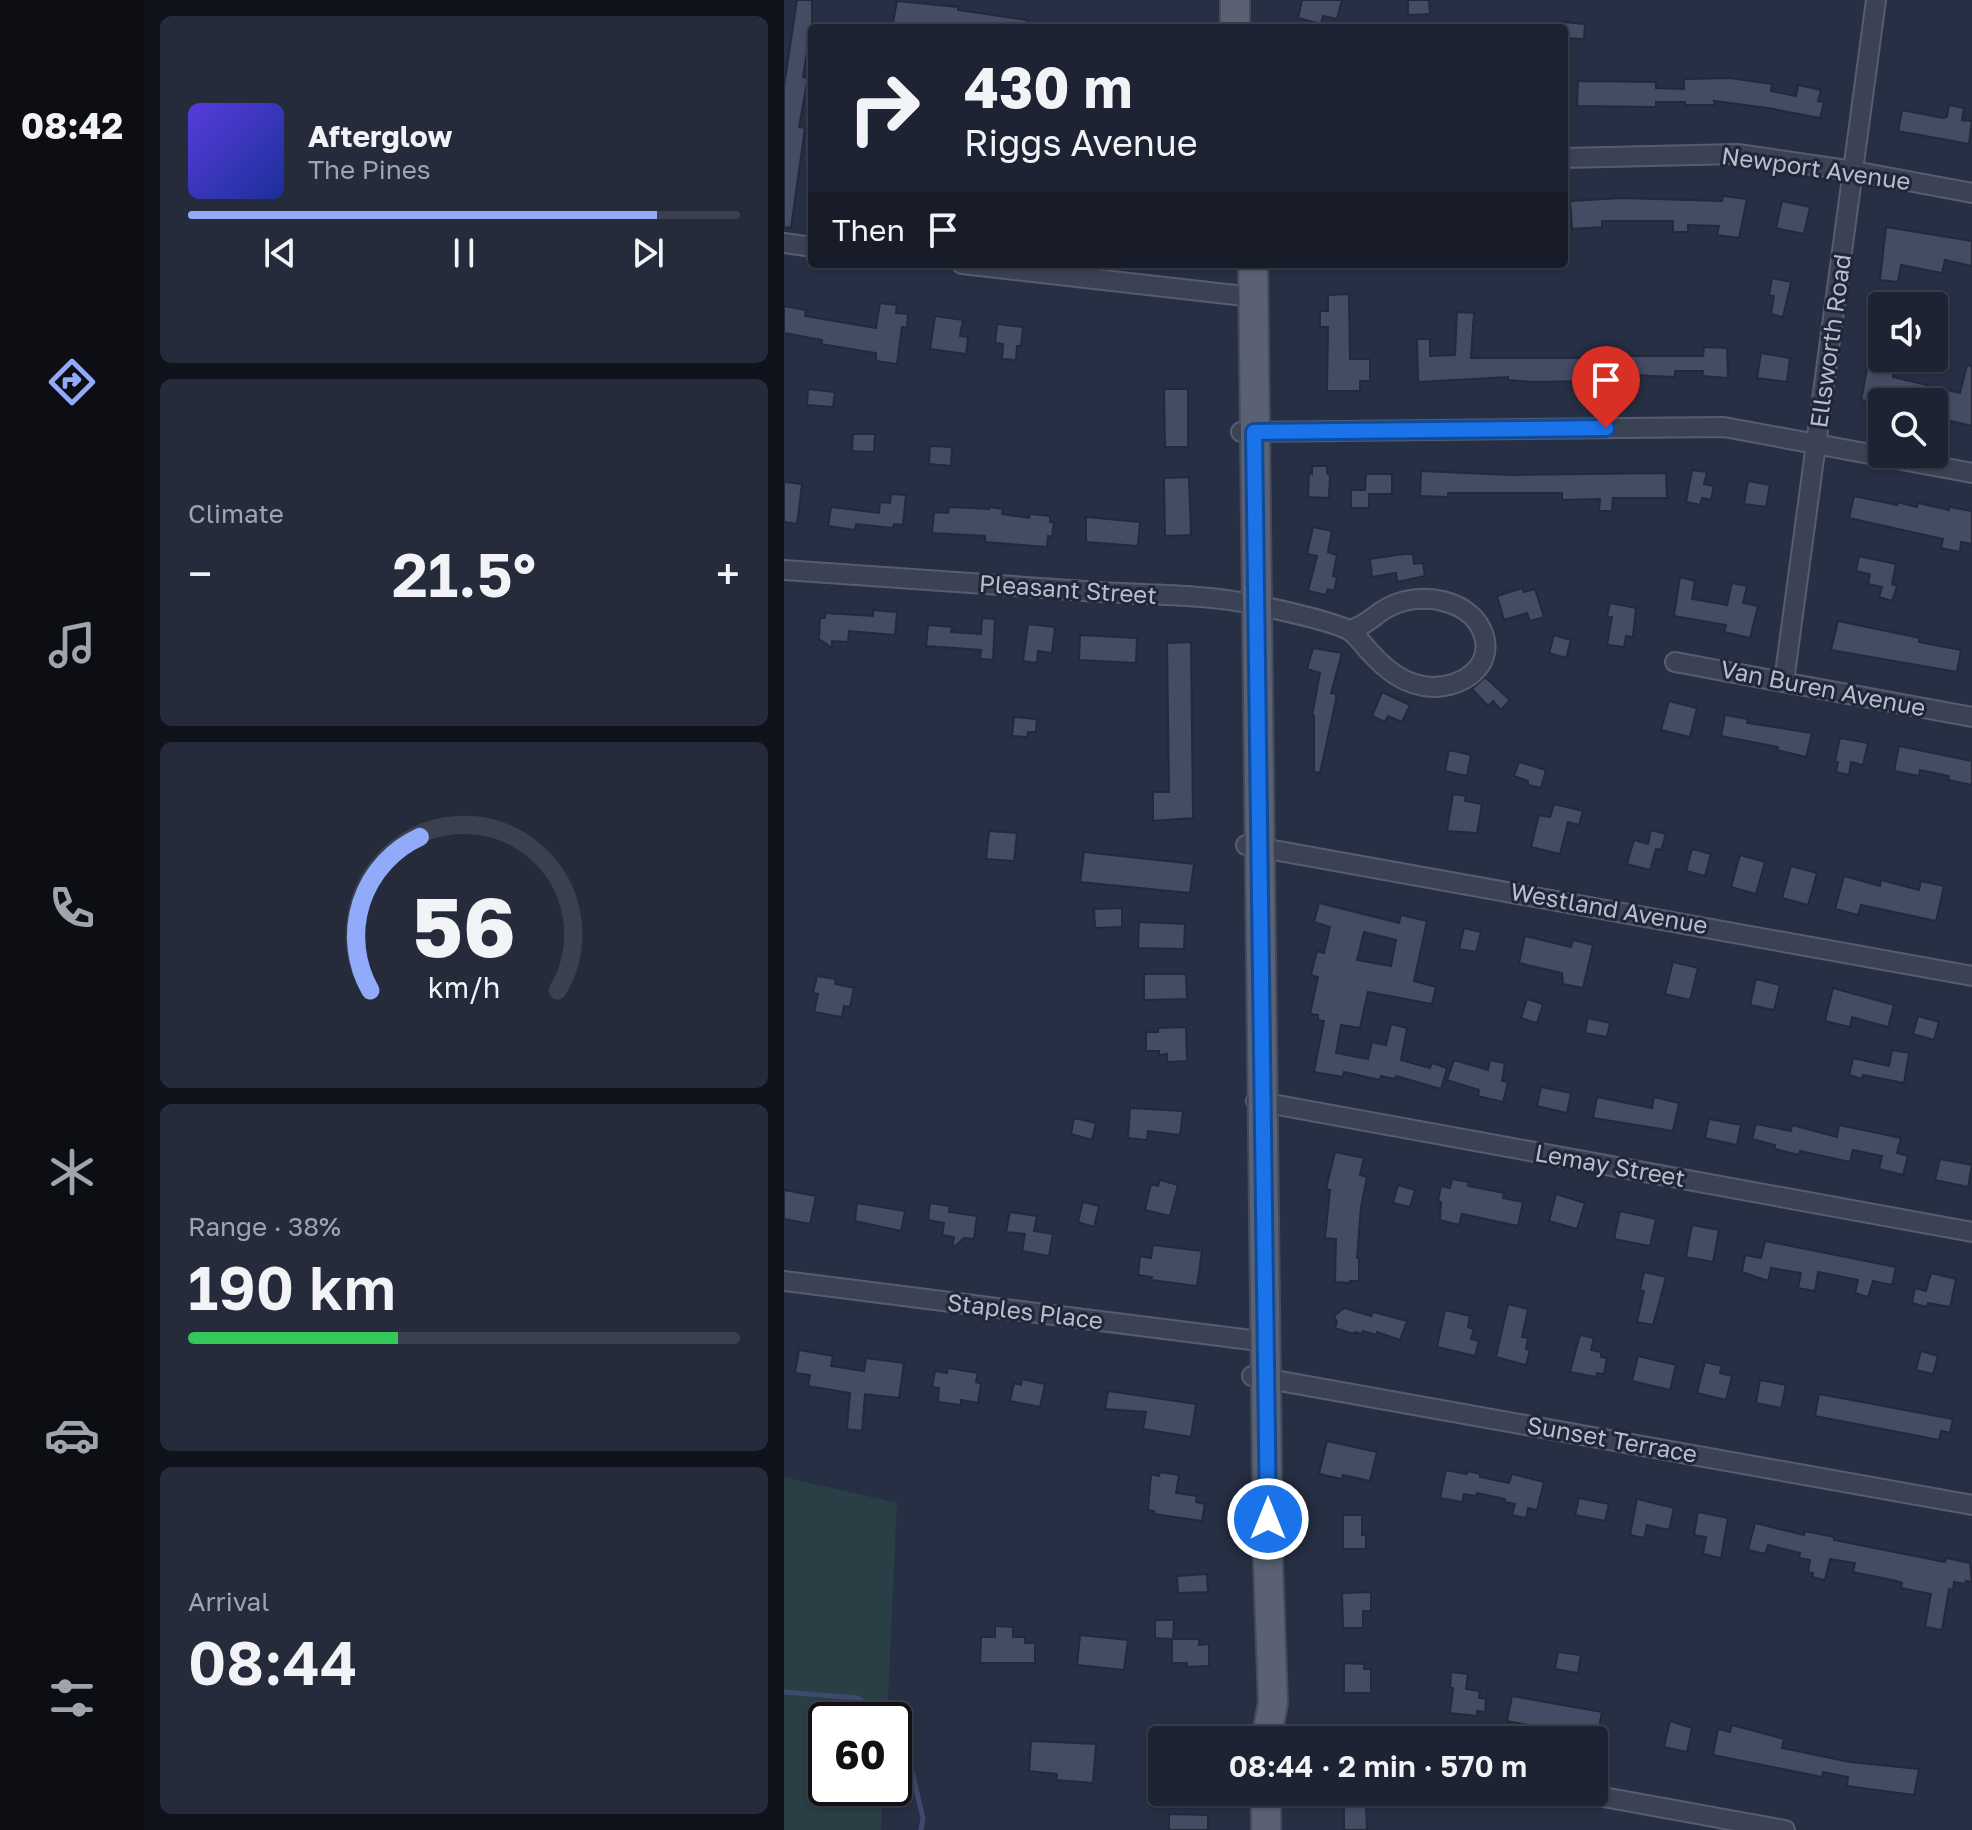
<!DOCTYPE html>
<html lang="en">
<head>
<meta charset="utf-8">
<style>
	:root { --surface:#1d2333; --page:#252b3b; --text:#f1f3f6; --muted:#a0a4ac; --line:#3b404e; --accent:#91abfa }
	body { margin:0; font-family:"Golos Text",sans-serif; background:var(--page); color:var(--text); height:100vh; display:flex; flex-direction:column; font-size:30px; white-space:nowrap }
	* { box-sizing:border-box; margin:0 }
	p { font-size:26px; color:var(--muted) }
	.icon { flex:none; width:44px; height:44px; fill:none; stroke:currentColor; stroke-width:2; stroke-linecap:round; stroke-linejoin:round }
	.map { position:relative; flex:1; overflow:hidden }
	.sheet { display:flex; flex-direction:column; gap:16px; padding:16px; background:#10131c; width:640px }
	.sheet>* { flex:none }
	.banner { position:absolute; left:24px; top:24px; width:760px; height:244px; border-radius:8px; box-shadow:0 2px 6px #0004,0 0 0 2px var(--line); background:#1d2333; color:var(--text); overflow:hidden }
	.tools { position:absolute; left:1084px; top:292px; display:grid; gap:16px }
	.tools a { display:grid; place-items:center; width:80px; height:80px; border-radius:8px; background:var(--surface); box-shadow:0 2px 6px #0004,0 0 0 2px var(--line); font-size:40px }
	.speed { position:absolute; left:24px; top:1702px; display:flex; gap:16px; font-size:40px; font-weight:700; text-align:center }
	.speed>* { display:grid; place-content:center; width:104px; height:104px; border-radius:50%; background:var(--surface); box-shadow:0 2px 6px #0004,0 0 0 2px var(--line); line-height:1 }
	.speed .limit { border:4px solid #111; border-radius:12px; background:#fff; color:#111 }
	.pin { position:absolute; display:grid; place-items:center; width:68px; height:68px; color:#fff; margin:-82px -34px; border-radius:50% 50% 50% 0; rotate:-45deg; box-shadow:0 0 8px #0007 }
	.pin .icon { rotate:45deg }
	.me { position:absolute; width:88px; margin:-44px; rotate:0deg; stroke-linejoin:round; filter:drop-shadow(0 0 6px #0008) }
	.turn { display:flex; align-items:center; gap:28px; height:168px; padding:0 24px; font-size:36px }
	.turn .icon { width:104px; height:104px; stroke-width:2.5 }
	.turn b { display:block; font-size:56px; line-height:68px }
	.then { display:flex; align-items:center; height:76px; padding:0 24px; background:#0003; gap:16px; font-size:30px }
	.big { font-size:60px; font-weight:600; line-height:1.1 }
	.sheet .widget { flex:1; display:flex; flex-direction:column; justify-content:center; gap:12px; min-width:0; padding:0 28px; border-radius:12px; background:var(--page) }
	.sheet .dial { align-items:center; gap:0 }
	.dial svg { height:208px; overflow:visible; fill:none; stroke:var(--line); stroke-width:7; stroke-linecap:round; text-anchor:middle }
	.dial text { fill:var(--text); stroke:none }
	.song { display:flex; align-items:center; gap:24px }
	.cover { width:96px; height:96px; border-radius:12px; background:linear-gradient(135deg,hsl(250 70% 55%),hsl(230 70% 35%)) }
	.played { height:8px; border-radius:4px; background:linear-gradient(90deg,var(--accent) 85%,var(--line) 85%) }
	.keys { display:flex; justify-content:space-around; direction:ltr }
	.heat { display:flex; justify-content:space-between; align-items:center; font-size:44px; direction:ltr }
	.charge { height:12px; border-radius:6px; background:linear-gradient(90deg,#34c759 38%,var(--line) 0) }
	.trip { position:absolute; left:364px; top:1726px; width:460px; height:80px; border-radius:8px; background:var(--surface); box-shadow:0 2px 6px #0004,0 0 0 2px var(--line); font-weight:600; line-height:80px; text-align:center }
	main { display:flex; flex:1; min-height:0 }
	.tab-bar { display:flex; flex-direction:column; width:144px; justify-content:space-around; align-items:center; background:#0c0e14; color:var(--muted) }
	.tab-bar .icon { width:56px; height:56px }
	.tab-bar .current { color:var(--accent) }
	.tab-bar b { font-size:36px; color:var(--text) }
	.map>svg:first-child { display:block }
	.green { fill:#293e45 }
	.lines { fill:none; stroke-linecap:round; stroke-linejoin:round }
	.stream { stroke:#3d4a6d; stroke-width:5 }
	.building { fill:#444c64; stroke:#22293b; stroke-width:2; fill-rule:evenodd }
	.street-casing { stroke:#575d6e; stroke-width:22 }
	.primary-casing { stroke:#454b5d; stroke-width:32 }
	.street { stroke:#3b4253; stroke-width:18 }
	.primary { stroke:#596173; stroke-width:28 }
	.route-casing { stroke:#114b97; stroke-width:20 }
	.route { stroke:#1a73e8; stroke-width:14 }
	.labels { text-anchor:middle; stroke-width:6; stroke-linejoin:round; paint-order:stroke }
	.street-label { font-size:24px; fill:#b9becd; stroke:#202739 }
</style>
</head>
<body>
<main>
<nav class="tab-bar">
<b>08:42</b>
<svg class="icon current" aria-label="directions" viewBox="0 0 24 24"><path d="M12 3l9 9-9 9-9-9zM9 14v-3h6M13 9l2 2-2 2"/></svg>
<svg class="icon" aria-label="music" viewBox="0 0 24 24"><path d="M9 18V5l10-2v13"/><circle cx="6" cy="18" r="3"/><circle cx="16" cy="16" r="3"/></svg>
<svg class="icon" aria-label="phone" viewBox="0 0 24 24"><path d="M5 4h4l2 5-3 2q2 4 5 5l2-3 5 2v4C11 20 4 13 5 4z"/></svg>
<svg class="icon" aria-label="climate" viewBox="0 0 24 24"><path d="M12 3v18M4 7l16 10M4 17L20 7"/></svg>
<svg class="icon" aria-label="car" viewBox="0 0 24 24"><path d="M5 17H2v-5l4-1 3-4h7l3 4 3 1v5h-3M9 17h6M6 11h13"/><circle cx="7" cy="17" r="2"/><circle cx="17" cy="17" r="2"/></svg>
<svg class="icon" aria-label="filters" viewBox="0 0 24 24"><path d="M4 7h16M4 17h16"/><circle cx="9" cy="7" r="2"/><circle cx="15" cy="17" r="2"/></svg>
</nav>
<section class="sheet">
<div class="widget">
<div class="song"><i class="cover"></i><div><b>Afterglow</b><p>The Pines</p></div></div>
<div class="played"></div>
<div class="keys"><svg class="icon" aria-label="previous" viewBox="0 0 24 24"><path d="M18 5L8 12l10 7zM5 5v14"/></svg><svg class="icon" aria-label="pause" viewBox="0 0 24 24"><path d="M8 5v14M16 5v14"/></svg><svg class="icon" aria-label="next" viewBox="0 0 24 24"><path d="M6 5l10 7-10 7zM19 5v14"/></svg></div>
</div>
<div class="widget"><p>Climate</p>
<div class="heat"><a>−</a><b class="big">21.5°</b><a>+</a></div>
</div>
<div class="widget dial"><svg viewBox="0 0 100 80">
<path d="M14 69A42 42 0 1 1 86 69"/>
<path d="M14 69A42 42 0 0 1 33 10" stroke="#91abfa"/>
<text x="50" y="56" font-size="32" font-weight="700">56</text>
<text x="50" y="72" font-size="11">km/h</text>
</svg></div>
<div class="widget"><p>Range · 38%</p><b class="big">190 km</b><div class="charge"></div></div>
<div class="widget"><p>Arrival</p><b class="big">08:44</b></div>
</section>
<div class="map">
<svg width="1188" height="1830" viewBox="0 0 1188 1830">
	<rect width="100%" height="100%" fill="#272f44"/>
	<path class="green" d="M0,1477L113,1503L103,1720H42V1788H99L97,1830H0Z"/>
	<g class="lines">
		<path class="stream" d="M0,1692L74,1698L107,1720
			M110,1722L117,1726L139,1818L137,1830"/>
	</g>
	<path class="building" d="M13,0H28V47L24,46L19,77L24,78L15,127L21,128L7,228L0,227V86Z
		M518,0H558L553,19L539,16L537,24L514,18Z
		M624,0H645L646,14L624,15Z
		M113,1L174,7V10L243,20L242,28H108Z
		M780,22L801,24L800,39L780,38Z
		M946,78L988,84L987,91L1012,96L1014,85L1037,90L1034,101L1040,102L1036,118L984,108L930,101L931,105H901V102H872V107L793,106L794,81L872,82V88L900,89V79Z
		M1165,105L1180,108L1178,120L1188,121L1185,144L1114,131L1118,110L1159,118L1163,117Z
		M939,196L963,199L955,238L933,235L935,226L904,225V232H889V221H818V227L788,229L786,201L837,198L938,201Z
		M998,201L1026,207L1020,234L992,228Z
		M1102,227L1188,241V266L1161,260L1158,273L1117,265L1114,282L1096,280Z
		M988,278L1007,282L999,317L987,314L990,296L985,295Z
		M565,294L566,359H586V381H576V391H543L544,327H536V311H544V295Z
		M96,303L113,305L112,313L124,314L123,328L118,327L113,364L92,361V353L37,344L38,340L0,333V306L22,310L21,316L92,328Z
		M673,312L690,313L687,358H818V355L829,356L830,353L844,356H919L920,347L943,348L944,378L918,376L919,371H891V377L829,374L828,379L803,377V381L749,382L724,380V377L634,382L633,339H646V356L671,355Z
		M151,316L179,320L176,336L184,337L182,354L146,349Z
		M213,324L239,327L237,346H233L232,360L218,359L219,344L211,343Z
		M977,353L1006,358L1003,382L973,378Z
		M1084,364L1110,368L1109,377L1176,393L1183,365L1188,366V426L1150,417V402H1098V404L1077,400Z
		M24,389L51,392L49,407L23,405Z
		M380,389H404V447H381Z
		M69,434H91L90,452L68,451Z
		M146,446L168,447L167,466L145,464Z
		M528,466H543V473L546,475L545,498L524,497L525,473L528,474Z
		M908,470L923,472L920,484L930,486L927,500L918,498L916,505L902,502Z
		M637,471L727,475L882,473L883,498H829L828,511H815L816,499L778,500V493H664V497L636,496Z
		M582,474H608V494H585V508H567V490H581Z
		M405,477L407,535L381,536L380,478Z
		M964,481L986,485L982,507L960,504Z
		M0,482L18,484L13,524L0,522Z
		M107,494L122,495L119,525L110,524L109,528L72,524L71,530L44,526L47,507L95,513L96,502L106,503Z
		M1070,496L1113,505V502L1133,507L1134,503L1165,510V507L1188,511V544L1177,542L1176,552L1157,548L1159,539L1065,518Z
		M165,507L205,509V507L219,509L218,514L245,518L246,514L266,516V522H270L268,537L264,536L263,547L201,542V536L148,533L150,512L164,513Z
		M302,517L356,522L354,546L302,542Z
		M529,527L548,531L544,552L553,555L549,576L553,577L550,591L544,589L542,595L524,591L533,556L523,554Z
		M620,554H629L630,564L639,563L641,576L613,582L612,573L588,577L586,559Z
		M1075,556L1112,564L1108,584L1113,586L1108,601L1095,597L1098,587L1084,584L1086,574L1072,571Z
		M896,577L911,581L908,599L943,605L948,583L963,586L959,603L974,606L966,638L940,632L942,625L890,616Z
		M738,588L740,592L751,589L760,617L746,621L743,613L720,620L713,596Z
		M826,603L852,608L849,637L842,636L840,647L823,645L828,617H823Z
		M89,610L113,612L111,635L65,631L64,642L48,641V648L35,639L36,618H41V613L89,616Z
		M198,618L211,619L209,660L196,659L197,650L142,646L144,625L168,627L167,632L197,634Z
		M1054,621L1136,638L1135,642L1177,650L1173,672L1047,650Z
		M244,624L271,627L268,653L254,651L253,663L239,661Z
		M296,635L353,638L352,663L295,660Z
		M770,635L787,640L782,658L765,653Z
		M407,642L409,818L369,821V792H385L383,643Z
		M529,648L558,653L547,693L552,694V700L536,773L530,772V716H528L536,673L523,669Z
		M701,677L726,700L717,710L709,701L704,706L688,689Z
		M598,692L626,705L618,722L604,716L601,722L588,716Z
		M885,701L913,708L906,737L877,730Z
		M941,715L964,719L963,723L1028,733L1022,757L993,750L994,747L937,736Z
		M230,717L253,719L252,732H244L243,737L228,736Z
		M1056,738L1084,743L1079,765L1067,762L1065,775L1052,772L1054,762L1051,761Z
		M1115,746L1188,761V785L1164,780L1165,776L1136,770L1135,776L1110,771Z
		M665,750L687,755L683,776L661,771Z
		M735,762L762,770L757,788L744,785V781L730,776Z
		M669,794L682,796L681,801L698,804L693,833L663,831Z
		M770,804L799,811L795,825L784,822L776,854L747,847L755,815L766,817Z
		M867,830L882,834L877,850L872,849L866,870L843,864L850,840L864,844Z
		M205,831L233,833L230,861L202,859Z
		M908,849L927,854L921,876L902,871Z
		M300,852L410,864L406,893L296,882Z
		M956,855L981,862L972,894L947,887Z
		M1007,866L1033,873L1024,905L998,898Z
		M1060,876L1096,886L1097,880L1135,890L1137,881L1160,886L1152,921L1077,905L1074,915L1051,909Z
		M535,903L615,923L617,915L643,921L630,981L652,987L648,1004L584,992L576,1028L557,1025L552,1053L584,1059L588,1042L602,1045L607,1024L623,1028L617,1060L646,1068L648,1063L663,1068L657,1089L612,1076L611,1079L597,1076L596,1080L560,1072L559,1077L530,1072L540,1021L534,1020V1015L526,1014L534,977L527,975L533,951L540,953L546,927L530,922ZM580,932L612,940L607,966L573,960Z
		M338,908V927L311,928L310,909Z
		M355,922L401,924L400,949L354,948Z
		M680,928L697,932L692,952L675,949Z
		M741,936L787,947L789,940L809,945L799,988L779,984L778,973L735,963Z
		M889,962L914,968L906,1000L881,994Z
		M360,974H402L403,999L360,1000Z
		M33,976L52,979L51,984L70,988L66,1007L60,1006L58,1017L30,1012L34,994L29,993Z
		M972,979L996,985L990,1010L966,1005Z
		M1049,988L1110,1005L1104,1027L1068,1017L1066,1027L1041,1021Z
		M743,999L759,1004L753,1023L737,1018Z
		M1134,1016L1155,1022L1150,1040L1129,1034Z
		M804,1018L826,1023L823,1037L801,1033Z
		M402,1027L403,1061L383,1062V1054L375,1055V1051H362V1032H374V1028Z
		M1108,1050L1125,1053L1120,1083L1079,1075L1078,1079L1065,1075L1069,1058L1105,1066Z
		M670,1060L704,1070L706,1060L721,1063L718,1081L724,1082L719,1102L694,1096L695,1090L663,1080Z
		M757,1087L787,1093L783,1113L753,1106Z
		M813,1097L868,1108L870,1097L895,1103L889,1131L809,1118Z
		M346,1108L399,1111L396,1135L364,1131L363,1140L344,1138Z
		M290,1118L312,1123L308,1140L287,1134Z
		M925,1119L957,1125L953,1145L921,1138Z
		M972,1124L1007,1131L1008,1125L1053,1137L1055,1125L1117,1138L1113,1153L1124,1156L1119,1175L1095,1169L1098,1156L1069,1150L1066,1162L1016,1151L1015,1155L991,1149V1145L968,1139Z
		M551,1152L580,1158L576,1175L583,1177L577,1207L573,1258H575V1281H566V1283L551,1282L552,1239L541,1238L546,1190L542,1189Z
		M1156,1159L1188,1165L1184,1187L1151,1180Z
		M668,1179L685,1182L684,1186L720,1193L719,1198L739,1202L734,1226L678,1214L675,1225L656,1220L657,1202L654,1201L657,1186L666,1188Z
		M376,1180L394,1185L386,1216L361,1210L367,1184L374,1186Z
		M614,1185L631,1190L626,1207L609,1203Z
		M0,1190L32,1196L26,1224L0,1219Z
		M772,1194L801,1203L793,1229L765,1221Z
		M299,1202L315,1206L310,1227L294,1222Z
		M73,1203L121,1211L117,1231L71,1221Z
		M146,1203L166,1206L165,1212L193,1216L190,1239L180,1238L168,1249L170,1237L158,1235L160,1223L144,1220Z
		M836,1211L872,1219L866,1246L830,1239Z
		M226,1212L253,1216L250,1231L269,1234L265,1256L238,1251L241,1234L222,1232Z
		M908,1225L935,1230L929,1262L902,1257Z
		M981,1241L1112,1267L1108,1285L1089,1281L1084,1297L1071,1293L1074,1280L1034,1272L1031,1291L1014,1288L1017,1273L987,1268L984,1281L958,1272L961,1255L977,1258Z
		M369,1245L418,1251L413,1286L367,1280L368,1277L354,1275L356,1256L367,1258Z
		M860,1272L882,1277L869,1325L853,1322L860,1291L856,1290Z
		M1147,1273L1172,1279L1166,1307L1144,1303L1143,1307L1128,1303L1131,1288L1142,1291Z
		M724,1304L744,1309L738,1337L744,1338L742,1349L746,1350L742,1365L712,1357Z
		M560,1308L587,1316L589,1312L623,1321L616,1340L593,1332L592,1335L579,1331L578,1334L571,1332L570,1334L551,1328L553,1322L550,1316Z
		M661,1310L686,1316L684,1327L690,1329L687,1339L695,1341L691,1356L653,1347Z
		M796,1335L810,1338L807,1350L817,1352V1357L823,1358L820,1374L813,1373L812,1377L786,1372Z
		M15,1350L49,1356L47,1366L80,1371L82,1358L120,1363L115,1398L81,1394L78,1431L63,1429L66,1393L24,1386L26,1375L11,1373Z
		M1137,1351L1154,1356L1149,1374L1132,1370Z
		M854,1356L892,1365L886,1390L848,1381Z
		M921,1362L938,1366L936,1373L948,1376L942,1400L913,1393Z
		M164,1368L194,1373L192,1382L197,1384L194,1403L177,1400V1405L154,1402L155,1388L148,1387L151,1371L163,1373Z
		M238,1379L261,1384L256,1407L226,1401L230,1383L237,1385Z
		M976,1380L1002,1385L997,1408L972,1403Z
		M324,1391L412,1404L407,1437L359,1429L362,1412L321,1409Z
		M1035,1394L1169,1419L1166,1433L1157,1431L1155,1440L1031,1416Z
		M543,1441L593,1452L586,1481L559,1475L558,1479L535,1474Z
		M662,1470L683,1474L684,1471L696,1474V1477L725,1483L728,1474L760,1482L753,1510L744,1508L742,1518L728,1515L731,1504L721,1502V1499L693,1493L692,1496L680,1494L678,1502L656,1498Z
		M376,1472L395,1475L392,1493L413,1496L412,1502L421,1504L418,1521L370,1514V1511L364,1510L367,1474L375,1476Z
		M795,1498L825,1504L821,1521L791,1515Z
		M853,1499L890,1508L885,1530L863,1525L860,1538L846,1535Z
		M914,1512L944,1518L937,1558L919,1554L922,1537L910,1535Z
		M559,1515H578V1535H582V1549H559Z
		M971,1523L1020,1535L1021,1531L1050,1537V1540L1161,1562L1162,1558L1186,1563L1188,1582L1182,1581L1181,1584L1170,1582L1169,1590L1165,1589L1158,1630L1141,1627L1147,1594L1117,1588L1118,1583L1113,1581L1069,1572L1071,1563L1046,1559L1041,1580L1028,1577L1029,1573L1024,1572L1026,1560L1015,1558L1016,1553L984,1545L981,1554L964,1550Z
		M423,1574L424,1592L394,1593L393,1576Z
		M587,1592V1611H579V1628H559L558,1593Z
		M371,1620H390L389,1639L371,1638Z
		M211,1626L229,1627V1637H241V1643H251V1663H196L197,1637H211Z
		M296,1635L344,1640L340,1670L293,1665Z
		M388,1639H415V1645L425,1644V1666L403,1667V1663H388Z
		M774,1652L797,1655L794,1673L771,1669Z
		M560,1663L580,1664V1669H587V1693H560Z
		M667,1672L684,1674L682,1689L696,1691L695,1698L702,1699L701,1712L693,1711V1716L666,1713L669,1688L666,1687Z
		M728,1696L818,1712L813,1738L723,1721Z
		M886,1721L908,1728L903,1752L880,1747Z
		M948,1725L1000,1739L998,1748L1066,1762L1135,1769L1130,1795L1063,1786L1064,1777L1039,1772L1038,1777L929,1755L934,1729L946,1732Z
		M247,1741L312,1744L309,1783L272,1780L273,1774L245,1771Z
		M560,1798H572L573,1806H582L583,1830H560Z
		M385,1814L424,1815V1830H385Z"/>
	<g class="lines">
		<g class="street-casing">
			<path id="street" d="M780,158L954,154L1070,171L1188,193
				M0,243L28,247
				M178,264L469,297
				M457,432L940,427L1188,473
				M0,570C105,577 210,585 315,592C367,595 422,594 473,605C491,609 553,622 566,631C572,635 578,643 583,649C601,669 620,686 649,687C677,687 709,668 700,636C689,599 637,591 607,606C591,613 583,626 565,630
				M891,662L1188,717
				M1000,681L1092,0
				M462,845L1188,976
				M472,1101L1188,1232
				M0,1281L483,1342
				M468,1376L1188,1505
				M482,1736L507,1740
				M792,1792L1001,1830"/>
		</g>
		<g class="primary-casing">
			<path id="primary" d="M451,0V28
				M469,264L484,1563L489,1703L482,1740
				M482,1792V1830"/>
		</g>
		<use href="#street" class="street"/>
		<use href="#primary" class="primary"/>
	</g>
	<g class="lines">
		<g class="route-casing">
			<path id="route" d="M484,1519L470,432L822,428"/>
		</g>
		<use href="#route" class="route"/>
	</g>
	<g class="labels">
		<g class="street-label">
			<text transform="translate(1032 169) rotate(8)" y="8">Newport Avenue</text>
			<text transform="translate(1047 341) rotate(-82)" y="8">Ellsworth Road</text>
			<text transform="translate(284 590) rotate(4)" y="8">Pleasant Street</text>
			<text transform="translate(1039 689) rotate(11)" y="8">Van Buren Avenue</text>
			<text transform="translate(825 909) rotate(10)" y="8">Westland Avenue</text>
			<text transform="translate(826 1166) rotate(10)" y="8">Lemay Street</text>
			<text transform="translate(241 1312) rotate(7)" y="8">Staples Place</text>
			<text transform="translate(828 1440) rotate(10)" y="8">Sunset Terrace</text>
		</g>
	</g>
</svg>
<div class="tools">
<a><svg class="icon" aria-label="sound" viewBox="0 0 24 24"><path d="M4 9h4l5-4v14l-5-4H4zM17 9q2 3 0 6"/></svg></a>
<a><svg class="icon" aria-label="search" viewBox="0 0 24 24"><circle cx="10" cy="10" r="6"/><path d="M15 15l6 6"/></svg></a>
</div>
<div class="speed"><div class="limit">60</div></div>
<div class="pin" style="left:822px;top:428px;background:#d93025"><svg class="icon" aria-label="arrive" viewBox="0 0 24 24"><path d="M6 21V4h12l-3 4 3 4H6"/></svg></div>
<svg class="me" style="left:484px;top:1519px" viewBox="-20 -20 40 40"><circle r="17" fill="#1a73e8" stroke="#fff" stroke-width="3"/><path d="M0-11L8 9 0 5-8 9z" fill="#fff"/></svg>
<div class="trip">08:44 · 2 min · 570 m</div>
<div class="banner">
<div class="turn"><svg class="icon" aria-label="right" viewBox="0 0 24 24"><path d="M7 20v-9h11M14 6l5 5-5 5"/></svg><div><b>430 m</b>Riggs Avenue</div></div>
<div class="then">Then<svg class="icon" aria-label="arrive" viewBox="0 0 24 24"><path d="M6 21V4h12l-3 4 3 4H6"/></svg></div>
</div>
</div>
</main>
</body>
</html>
